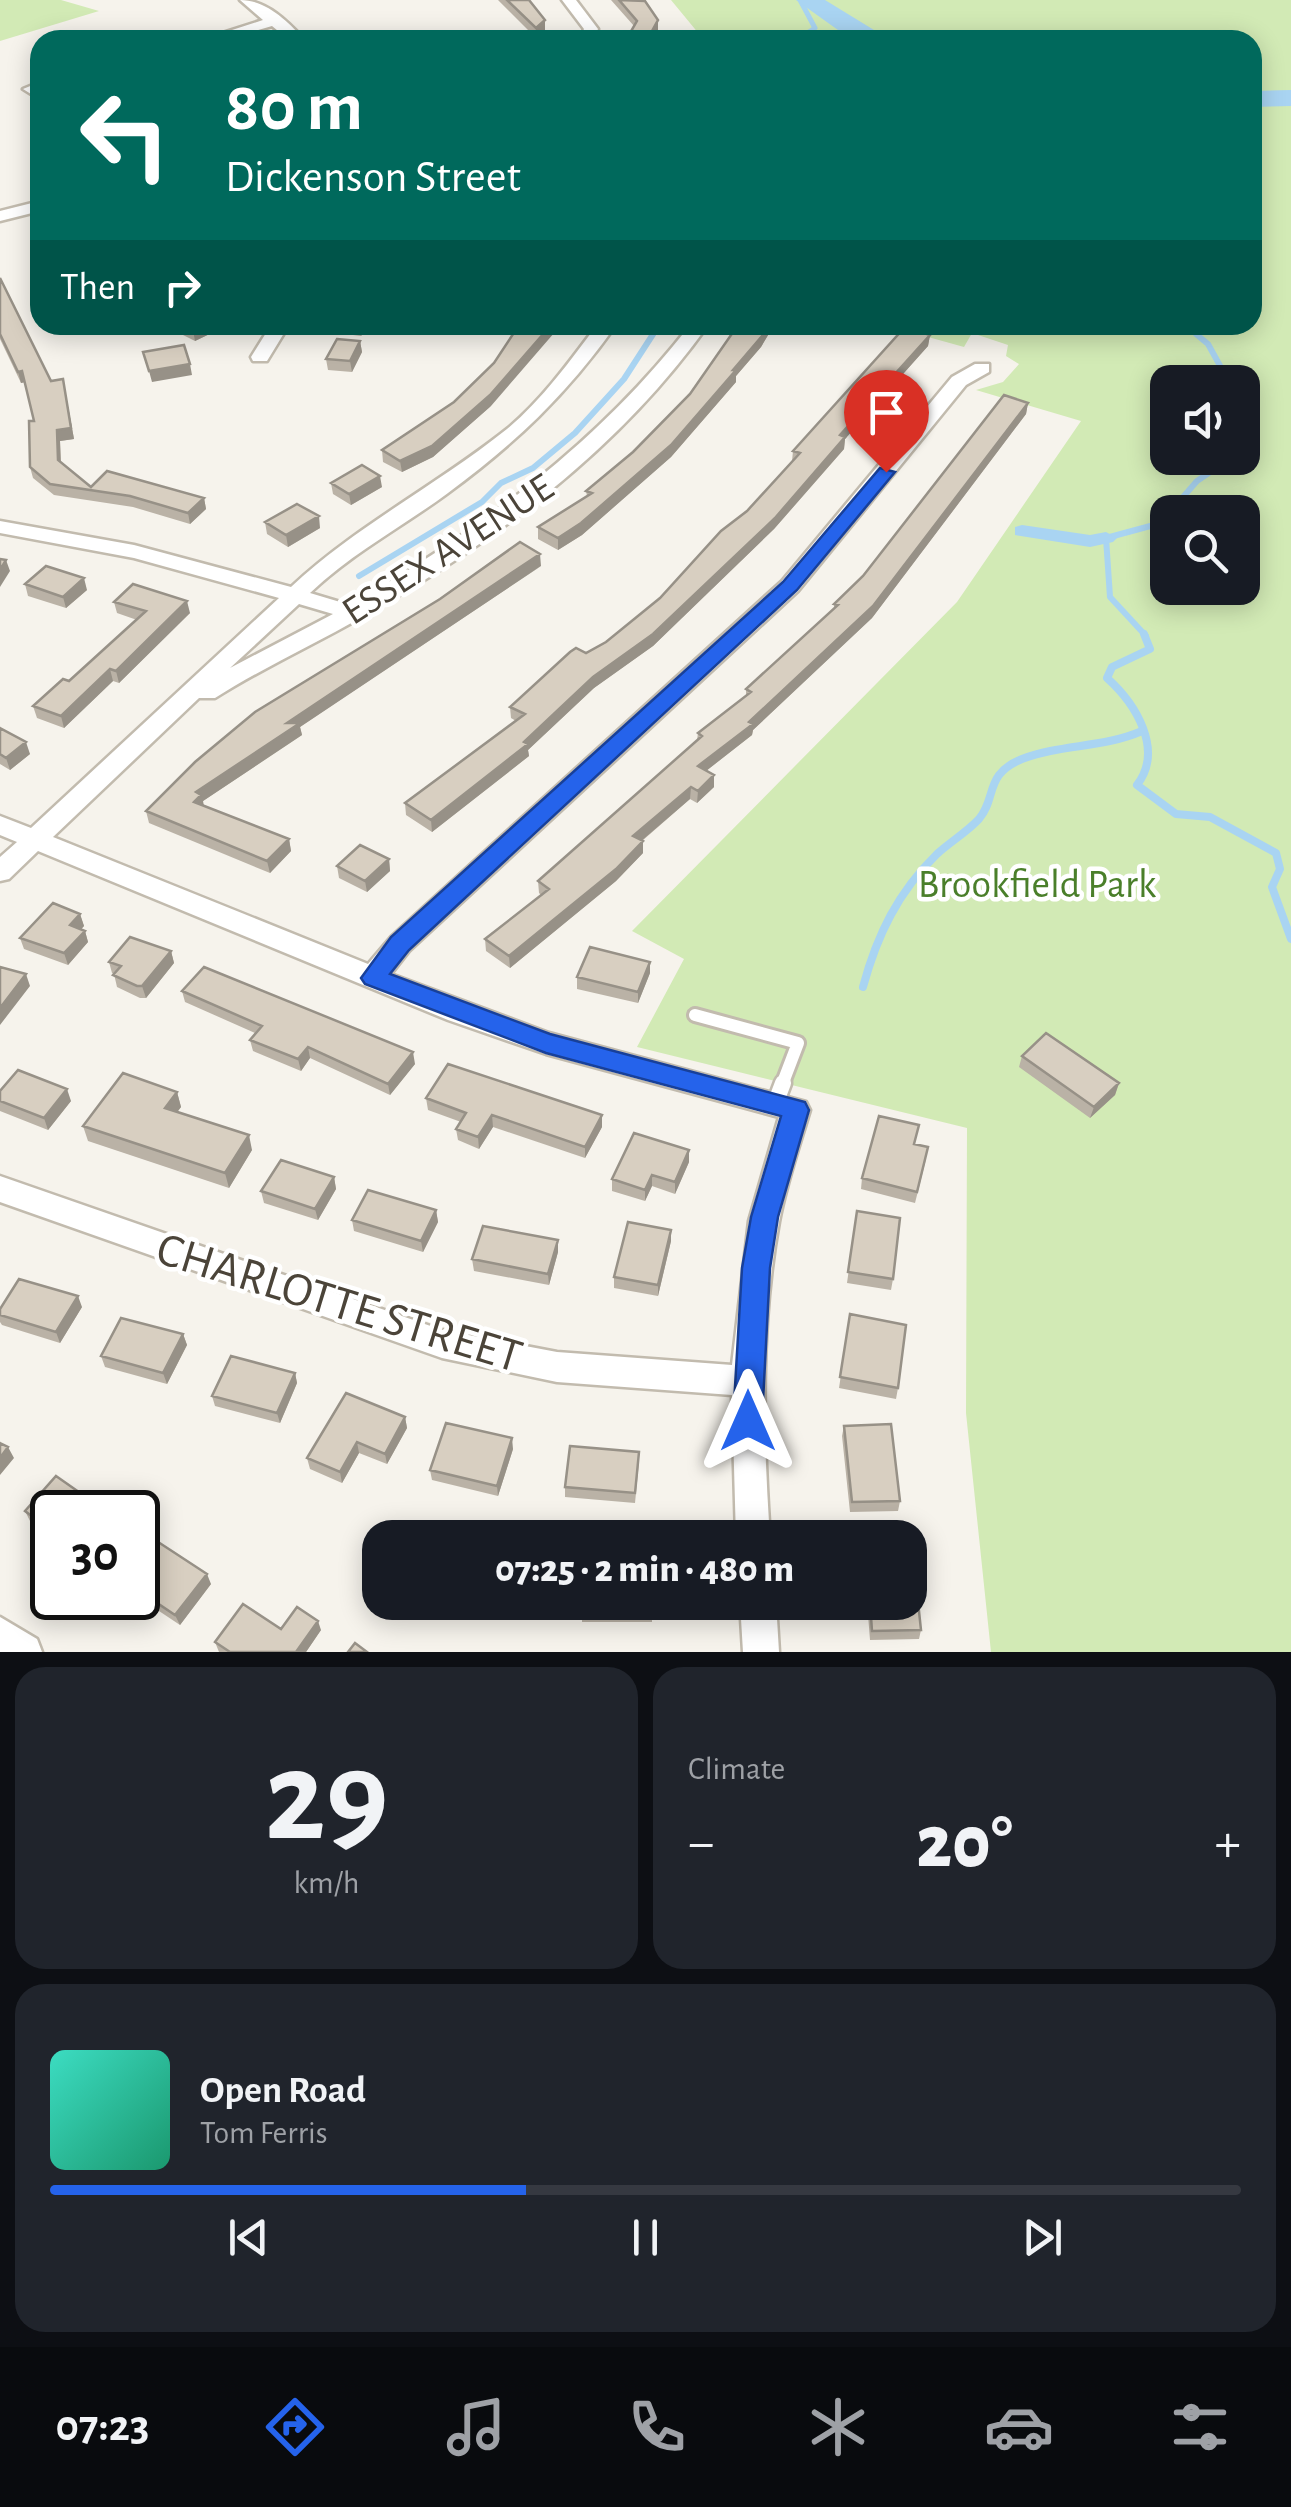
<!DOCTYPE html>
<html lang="en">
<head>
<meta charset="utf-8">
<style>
	:root { --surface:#171b24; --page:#20242c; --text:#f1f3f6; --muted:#9ea1a6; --line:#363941; --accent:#2563eb }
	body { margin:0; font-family:"Alegreya Sans",sans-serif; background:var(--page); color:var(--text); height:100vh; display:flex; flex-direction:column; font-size:38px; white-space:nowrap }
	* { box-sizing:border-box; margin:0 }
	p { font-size:32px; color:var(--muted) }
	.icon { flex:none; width:55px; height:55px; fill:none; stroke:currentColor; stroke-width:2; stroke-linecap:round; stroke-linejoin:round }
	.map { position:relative; height:1652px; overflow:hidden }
	.drawer { display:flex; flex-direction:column; gap:15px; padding:15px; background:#0d0f14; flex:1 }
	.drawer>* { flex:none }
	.guide { position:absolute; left:30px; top:30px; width:1232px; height:305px; border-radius:30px; box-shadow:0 5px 25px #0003; background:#00695c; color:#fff; overflow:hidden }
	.tools { position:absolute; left:1150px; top:365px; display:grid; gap:20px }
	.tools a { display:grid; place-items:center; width:110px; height:110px; border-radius:20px; background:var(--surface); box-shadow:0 5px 25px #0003; font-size:50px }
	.speed { position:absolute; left:30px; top:1490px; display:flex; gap:20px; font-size:50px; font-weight:700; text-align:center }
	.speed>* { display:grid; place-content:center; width:130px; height:130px; border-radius:50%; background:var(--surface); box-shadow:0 5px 25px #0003; line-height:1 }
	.speed .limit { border:5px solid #111; border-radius:15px; background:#fff; color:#111 }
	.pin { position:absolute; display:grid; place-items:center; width:85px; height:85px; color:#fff; margin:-102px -42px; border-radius:50% 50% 50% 0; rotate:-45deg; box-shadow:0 0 10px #0007 }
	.pin .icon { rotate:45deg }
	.me { position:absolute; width:110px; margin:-55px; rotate:0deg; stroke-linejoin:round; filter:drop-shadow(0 0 8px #0008) }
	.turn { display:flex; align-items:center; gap:35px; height:210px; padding:0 30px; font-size:45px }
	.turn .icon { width:130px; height:130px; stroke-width:2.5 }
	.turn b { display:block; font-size:70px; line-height:85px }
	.then { display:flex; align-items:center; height:95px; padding:0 30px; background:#0003; gap:20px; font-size:38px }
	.big { font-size:75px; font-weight:800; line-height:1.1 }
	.drawer .widget { flex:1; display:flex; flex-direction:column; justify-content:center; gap:15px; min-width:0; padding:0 35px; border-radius:30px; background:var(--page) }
	.drawer .dial { align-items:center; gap:0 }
	.dial b { font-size:130px; line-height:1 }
	.song { display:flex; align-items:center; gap:30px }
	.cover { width:120px; height:120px; border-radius:15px; background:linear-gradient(135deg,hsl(170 70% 55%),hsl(160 70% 35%)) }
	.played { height:10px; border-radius:5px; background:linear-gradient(90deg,var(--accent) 40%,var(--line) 40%) }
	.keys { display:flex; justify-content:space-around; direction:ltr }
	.heat { display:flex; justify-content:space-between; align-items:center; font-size:55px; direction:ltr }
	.drawer .tiles { flex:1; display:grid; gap:15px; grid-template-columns:1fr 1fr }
	.widget:last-child { grid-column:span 2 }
	.trip { position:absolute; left:362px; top:1520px; width:565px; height:100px; border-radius:30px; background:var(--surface); box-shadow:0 5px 25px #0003; font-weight:800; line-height:100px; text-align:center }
	.tabs { display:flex; height:160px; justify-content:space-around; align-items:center; background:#090b0e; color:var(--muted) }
	.tabs .icon { width:70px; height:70px }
	.tabs .active { color:var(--accent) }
	.tabs b { font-size:45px; color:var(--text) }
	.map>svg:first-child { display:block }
	.green { fill:#d2eab5; fill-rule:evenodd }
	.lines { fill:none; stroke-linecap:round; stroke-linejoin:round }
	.stream-far2 { stroke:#a9d4f2; stroke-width:5 }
	.stream-far1 { stroke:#a9d4f2; stroke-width:6 }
	.stream { stroke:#a9d4f2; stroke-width:8 }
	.canal { fill:#a9d4f2; fill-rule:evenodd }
	.river { fill:#a9d4f2; fill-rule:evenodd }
	.lane-far1-casing { stroke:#c2bbae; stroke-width:18 }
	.lane-casing { stroke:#c2bbae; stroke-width:21 }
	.street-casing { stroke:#c2bbae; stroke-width:5 }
	.lane-far1 { stroke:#fff; stroke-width:12 }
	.lane { stroke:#fff; stroke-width:16 }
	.street { fill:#fff; fill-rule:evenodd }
	.wall { fill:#bab2a6 }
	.shaded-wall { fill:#979187 }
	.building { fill:#d8cfc1; stroke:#979187; stroke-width:2.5 }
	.route { fill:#2563eb; stroke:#184099; stroke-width:2.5 }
	.labels { text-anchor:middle; stroke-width:9; stroke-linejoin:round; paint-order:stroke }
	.street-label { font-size:40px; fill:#4b4439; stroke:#fff }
	.park-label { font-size:40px; fill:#4a7f2a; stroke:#fff }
	.near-street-label { font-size:48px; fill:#4b4439; stroke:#fff }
</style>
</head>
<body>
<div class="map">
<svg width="1291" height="1652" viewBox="0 0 1291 1652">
	<rect width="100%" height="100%" fill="#f6f3ec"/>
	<path class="green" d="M0,0H61L99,11L0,41Z
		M671,0H1291V1652H991L966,1413L967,1128L637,1047L684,959L632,931L957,602L1081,421L976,390L1003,382L1019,364L1006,356L1008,345L972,333L964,347L885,325H1252V40H704ZM1168,382H1242V458H1168ZM1168,512H1242V588H1168Z"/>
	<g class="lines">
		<path class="stream-far2" d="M796,40L815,28L800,0"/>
		<path class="stream-far1" d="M1198,325L1196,334L1208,344L1229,382
			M1242,425L1253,438L1242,450
			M1170,512L1197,481L1231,458
			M359,576L482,502L501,483L533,468L575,433L624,379L659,325
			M1146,636L1110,597L1106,538L1154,525L1168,515"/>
		<path class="stream" d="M1144,634L1150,649L1112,667L1107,678C1136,704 1164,750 1137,785L1176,814L1210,817L1276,853L1280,869L1272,887L1291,939
			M863,987C877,935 898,892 937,854C950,842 967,832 979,819C997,798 984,774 1022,759C1061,744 1103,748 1142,731"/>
		<path class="canal" d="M1022,525L1090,535L1106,532L1117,538L1113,542L1090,547L1015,535V527Z"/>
		<path class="river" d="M796,0H825L874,30L876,40H852Z
			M1291,90V106L1252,107V91Z"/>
		<g class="lane-far1-casing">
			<path id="lane-far1" d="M695,1015L798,1043L782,1085"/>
		</g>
		<g class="lane-casing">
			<path id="lane" d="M775,1104L783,1083"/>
		</g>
		<g class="street-casing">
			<path id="street" d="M240,0C267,0 288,22 305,40H289L272,26L224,40H201L263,20Z
				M562,0H576L598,29L593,40H579L584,29Z
				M40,82V92L31,94L23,89Z
				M40,201V211L0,221V211Z
				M271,325H289L267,361H253L251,357Z
				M597,325H616C567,394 516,443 448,493C402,527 352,553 310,593L350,605C480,530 597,445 690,325H708C619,450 495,542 362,617C313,645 262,668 215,698H199L53,837L368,964L391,937L782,581L952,377L975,364H989V372L966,385L798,591L409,951L391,974L549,1033L806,1102L810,1110C799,1147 786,1184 779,1222C760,1326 763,1432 770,1538H736L732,1395L557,1382L442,1358L0,1202V1176L442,1330L557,1352L732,1365L749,1221L779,1117L546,1054L448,1020L38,851L9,879L0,881V857L17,842L0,835V816L31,828L279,598L134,558L0,533V521L134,545L291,587C356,526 437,485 507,429C542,400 570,361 597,325ZM299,604L333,614L230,668Z
				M740,1602H776L779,1652H743Z
				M0,1617L37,1639L42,1652H0Z"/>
		</g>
		<use href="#lane-far1" class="lane-far1"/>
		<use href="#lane" class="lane"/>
		<use href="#street" class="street"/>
	</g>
	<path class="wall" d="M498,0H529L545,30L536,38Z
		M611,0H645L658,30L634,26Z
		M0,278L51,381L63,379L74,439L60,441L61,462L91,487L204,498L206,509L190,524L133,507L54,495L33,478L30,467L34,421L25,382L21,383L0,339Z
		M172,325H224L222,328L195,341L173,330Z
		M328,325H368L361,336L329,332Z
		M738,325H774L761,347L736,376V382L671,457L582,535L558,550L538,539V527L587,496L586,491L633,452L690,394Z
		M930,335L928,346L845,439L844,449L774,529L653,646L594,688L528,750L529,756L432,832L406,815L405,803L516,721L511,718L510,707L586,653L606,642L660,598L747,511L792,461L793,451Z
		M360,341L362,352L352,372L328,370L326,359Z
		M1028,403L1026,414L872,618L753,730L752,735L706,771L714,775V787L697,803L690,799L642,841L643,853L616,881L510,968L486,951L485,939L541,895L539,893L538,881L697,740L698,733L746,696V689L834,609V604L863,576Z
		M491,406L433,457L402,472L383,462L382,450Z
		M331,483L382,487L351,505L333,494Z
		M265,522L320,528L288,547L267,534Z
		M541,566L300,727L302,735L203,801V805L289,839L291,851L270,873L149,823L146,811Z
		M25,584L87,590L66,608L28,596Z
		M114,602L190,613L119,683L113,681L64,728L37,718L33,706L69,681L137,620L117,613Z
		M0,728L30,754L10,770L0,764Z
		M389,859L390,871L367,892L339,878L337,866Z
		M80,914L84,926L81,929L85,931L88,942L68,965L24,949L20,938Z
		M171,951L174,963L146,998H140L117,987L114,974L112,973L109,962Z
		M650,973L638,1003L577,989V977Z
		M182,991L415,1064L390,1095L310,1058L301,1071L253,1051L250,1040L255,1033L185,1002Z
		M1022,1056L1119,1083L1115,1095L1090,1118L1019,1067Z
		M0,1091L71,1101L48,1130L0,1111Z
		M177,1092L181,1107L177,1112L252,1150L229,1188L88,1141L83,1126Z
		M426,1098L602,1127L585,1158L493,1127L479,1149L458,1140L456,1129L461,1122L428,1110Z
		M915,1144L926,1159L915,1203L861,1189L862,1178Z
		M689,1162L675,1194L652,1186L645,1201L612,1191V1179Z
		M334,1177L336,1189L318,1220L264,1203L261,1191Z
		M436,1210L438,1222L423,1252L354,1231L352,1220Z
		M857,1211L893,1279L891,1290L847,1283Z
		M671,1230V1241L658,1296L614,1288V1277Z
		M558,1240V1252L549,1285L474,1271L472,1259Z
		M82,1307L60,1343L2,1325L0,1322V1309Z
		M850,1314L898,1388L896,1399L839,1388Z
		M183,1334L187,1345L167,1384L105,1367L101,1356Z
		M295,1373L297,1383L280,1423L215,1406L212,1396Z
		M405,1417L407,1428L387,1464L359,1453L342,1483L310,1469L307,1458Z
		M844,1426L900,1501L898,1511L850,1512L842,1436Z
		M513,1449L498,1496L432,1480L430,1470Z
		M639,1462L635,1503L565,1497V1487Z
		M25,1511H106L107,1512H52V1537L30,1521Z
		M138,1557L211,1584L180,1625L138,1597Z
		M582,1602H652V1622H582Z
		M867,1602H910L921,1630L919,1639L870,1640Z
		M281,1629L321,1630L306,1652H219L215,1642Z"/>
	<path class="shaded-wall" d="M545,20V30L536,38V28Z
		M658,20V30L652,40H647Z
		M203,325H224L222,328L195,341L193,330Z
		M360,325H368L361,336Z
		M551,325H561L491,406L433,457L402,472L400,461Z
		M768,325H774L761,347L736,376V382L671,457L582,535L558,550V538L733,370Z
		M930,335L928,346L845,439L844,449L774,529L653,646L594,688L528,750L529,756L432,832L431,820L524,742L840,435Z
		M360,341L362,352L352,372L350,361Z
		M190,364L192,375L152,382L149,371Z
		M22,371L25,382L21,383L18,372Z
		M63,379L74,439L60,441L61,471L58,460L57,430Z
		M1028,403L1026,414L872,618L753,730L752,735L697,778L698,766L749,722Z
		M380,476L382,487L351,505L349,494Z
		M204,498L206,509L190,524L188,513Z
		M319,516L320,528L288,547L286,535Z
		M540,554L541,566L300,727L302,735L203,801L204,806L194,802L196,792L287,723Z
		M6,560L10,571L0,587V570Z
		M84,578L87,590L66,608L63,597Z
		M187,601L190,613L119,683L116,671Z
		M110,669L113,681L64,728L61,716Z
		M26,742L30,754L10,770L6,758Z
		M714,775V787L697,803L698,791Z
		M691,787L690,799L633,848V836Z
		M289,839L291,851L270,873L267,861Z
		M643,841V853L616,881L510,968L509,956Z
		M389,859L390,871L367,892L365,881Z
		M80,914L84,926L74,937L70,925Z
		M85,931L88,942L68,965L64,953Z
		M171,951L174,963L146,998L142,986Z
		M650,962V973L638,1003V992Z
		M26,974L30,986L0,1025V1008Z
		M308,1047L310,1058L301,1071L298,1059Z
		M413,1052L415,1064L390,1095L388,1084Z
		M1119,1083L1115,1095L1090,1118L1094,1107Z
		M67,1089L71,1101L48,1130L44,1118Z
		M177,1092L181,1107L169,1123L165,1108Z
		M492,1115L493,1127L479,1149L478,1137Z
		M602,1115V1127L585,1158V1147Z
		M249,1135L252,1150L229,1188L225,1173Z
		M689,1150V1162L675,1194V1182Z
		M652,1175V1186L645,1201V1190Z
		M334,1177L336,1189L318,1220L315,1209Z
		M436,1210L438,1222L423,1252L421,1241Z
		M671,1230V1241L658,1296V1285Z
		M558,1240V1252L549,1285L548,1274Z
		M78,1296L82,1307L60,1343L56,1332Z
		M183,1334L187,1345L167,1384L163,1373Z
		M295,1373L297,1383L280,1423L277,1413Z
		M405,1417L407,1428L387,1464L385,1454Z
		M512,1438L513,1449L498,1496L497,1486Z
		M357,1442L359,1453L342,1483L340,1472Z
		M8,1447L14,1458L0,1475V1458Z
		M207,1574L211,1584L180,1625L175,1615Z
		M318,1621L321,1630L306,1652H296Z"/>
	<path class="building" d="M507,0H529L545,20L536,28Z
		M619,0L645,1L658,20L647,40H626L637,21Z
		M0,278L51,381L63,379L71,428L57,430L58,460L91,487L107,471L204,498L188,513L130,496L50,484L30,467L29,421H34L22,371L18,372L0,334Z
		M182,325H203L193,330Z
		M519,325H551L490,395L432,446L400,461L382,450L454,402L494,363Z
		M738,325H768L762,336L733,370H736L671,445L581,523L558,538L538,527L592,493L586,491L633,452L690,394Z
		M905,327L930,335L840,435L845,437L775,518L653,634L593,677L524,742L528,744L431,820L405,803L525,714L510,707L570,652L576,648L586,653L606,642L660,598L721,531L747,511L800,453L793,451Z
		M337,339L360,341L350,361L326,359Z
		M184,345L190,364L149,371L143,352Z
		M1004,395L1028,403L873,606L749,722L753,724L698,766L714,775L698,791L691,787L633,836L643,841L616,869L509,956L485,939L549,889L538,881L702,736L698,733L751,692L746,689L838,605L834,604L863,576Z
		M362,465L380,476L349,494L331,483Z
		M297,504L319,516L286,535L265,522Z
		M520,542L540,554L287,723H300L196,792L201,795L194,802L289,839L267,861L146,811L195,762L255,712L440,599Z
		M0,559L6,560L0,570Z
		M46,566L84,578L63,597L25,584Z
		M133,584L187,601L116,671L110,669L61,716L33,706L63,679L69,681L146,611L114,602Z
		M0,728L26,742L6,758L0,754Z
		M360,845L389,859L365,881L337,866Z
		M53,903L80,914L70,925L85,931L64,953L20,938Z
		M130,937L171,951L142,986H137L113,975L121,966L109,962Z
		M590,947L650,962L638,992L577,977Z
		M0,967L26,974L0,1008Z
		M204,967L413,1052L388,1084L308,1047L298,1059L250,1040L262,1026L182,991Z
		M1046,1033L1119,1083L1094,1107L1022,1056Z
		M448,1064L602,1115L585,1147L492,1115L478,1137L456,1129L466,1113L426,1098Z
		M18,1070L67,1089L44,1118L0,1101V1091Z
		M123,1073L177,1092L165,1108L249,1135L225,1173L83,1126Z
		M879,1116L919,1125L914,1144L928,1147L917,1192L862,1178Z
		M634,1133L689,1150L675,1182L652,1175L645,1190L612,1179Z
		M281,1160L334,1177L315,1209L261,1191Z
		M368,1190L436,1210L421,1241L352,1220Z
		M857,1211L900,1218L893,1279L848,1272Z
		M628,1222L671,1230L658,1285L614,1277Z
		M483,1226L558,1240L548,1274L472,1259Z
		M19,1279L78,1296L56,1332L0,1315V1309Z
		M850,1314L906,1325L898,1388L840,1377Z
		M121,1318L183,1334L163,1373L101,1356Z
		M231,1356L295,1373L277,1413L212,1396Z
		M346,1393L405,1417L385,1454L357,1442L340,1472L307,1458Z
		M446,1423L512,1438L497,1486L430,1470Z
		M891,1424L900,1501L852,1502L844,1426Z
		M0,1443L8,1447L0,1458Z
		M570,1446L639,1452L635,1493L565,1487Z
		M56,1476L106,1511L52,1512V1531L25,1511Z
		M152,1538L207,1574L175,1615L138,1590V1557Z
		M910,1554H913L921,1630L872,1631L870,1602H910Z
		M582,1602H652V1612H582Z
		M243,1604L281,1629L297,1607L318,1621L296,1652H230L215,1642Z
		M355,1643L367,1652H348Z"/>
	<path class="route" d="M880,468L895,472L797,590L409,950L390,974L550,1034L805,1102L809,1110L778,1217L770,1268L762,1421L758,1431L748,1435L737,1431L733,1421L742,1268L751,1217L781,1116L546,1053L365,984L361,978L391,937L783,582Z"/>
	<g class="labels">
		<g class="street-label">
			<text transform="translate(447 548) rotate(-33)" y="14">ESSEX AVENUE</text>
		</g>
		<g class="park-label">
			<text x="1037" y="897">Brookfield Park</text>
		</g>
		<g class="near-street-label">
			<text transform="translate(340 1301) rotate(17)" y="17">CHARLOTTE STREET</text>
		</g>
	</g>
</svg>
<div class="tools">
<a><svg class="icon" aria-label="sound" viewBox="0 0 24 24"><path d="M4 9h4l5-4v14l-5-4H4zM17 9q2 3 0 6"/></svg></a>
<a><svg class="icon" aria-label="search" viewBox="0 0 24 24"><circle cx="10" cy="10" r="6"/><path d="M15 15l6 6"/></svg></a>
</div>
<div class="speed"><div class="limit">30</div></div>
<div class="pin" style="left:886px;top:472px;background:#d93025"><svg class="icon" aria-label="arrive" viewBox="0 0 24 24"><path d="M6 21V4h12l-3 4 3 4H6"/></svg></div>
<svg class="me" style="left:748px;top:1421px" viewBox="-20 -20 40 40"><path d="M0-17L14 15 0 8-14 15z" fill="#2563eb" stroke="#fff" stroke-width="4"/></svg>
<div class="trip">07:25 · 2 min · 480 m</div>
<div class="guide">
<div class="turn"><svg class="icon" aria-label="left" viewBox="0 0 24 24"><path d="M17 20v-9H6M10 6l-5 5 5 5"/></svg><div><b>80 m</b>Dickenson Street</div></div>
<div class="then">Then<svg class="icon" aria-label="right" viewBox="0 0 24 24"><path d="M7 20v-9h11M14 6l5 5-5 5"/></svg></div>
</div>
</div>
<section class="drawer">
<div class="tiles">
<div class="widget dial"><b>29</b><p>km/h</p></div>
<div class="widget"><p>Climate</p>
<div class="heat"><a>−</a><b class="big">20°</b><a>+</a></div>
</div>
<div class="widget">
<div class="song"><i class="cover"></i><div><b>Open Road</b><p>Tom Ferris</p></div></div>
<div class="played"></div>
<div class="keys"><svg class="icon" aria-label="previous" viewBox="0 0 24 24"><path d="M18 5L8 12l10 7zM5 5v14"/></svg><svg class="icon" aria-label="pause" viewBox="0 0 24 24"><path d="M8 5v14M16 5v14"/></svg><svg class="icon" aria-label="next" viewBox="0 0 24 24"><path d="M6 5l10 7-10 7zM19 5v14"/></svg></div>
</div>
</div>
</section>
<nav class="tabs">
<b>07:23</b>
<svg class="icon active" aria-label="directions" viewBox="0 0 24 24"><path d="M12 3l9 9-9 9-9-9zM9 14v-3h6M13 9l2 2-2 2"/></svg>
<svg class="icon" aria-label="music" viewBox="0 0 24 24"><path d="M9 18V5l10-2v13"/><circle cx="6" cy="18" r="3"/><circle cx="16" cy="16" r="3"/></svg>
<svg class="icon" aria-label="phone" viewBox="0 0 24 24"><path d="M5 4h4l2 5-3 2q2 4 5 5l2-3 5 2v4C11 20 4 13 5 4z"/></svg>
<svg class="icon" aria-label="climate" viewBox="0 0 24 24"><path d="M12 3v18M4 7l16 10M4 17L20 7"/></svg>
<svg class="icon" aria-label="car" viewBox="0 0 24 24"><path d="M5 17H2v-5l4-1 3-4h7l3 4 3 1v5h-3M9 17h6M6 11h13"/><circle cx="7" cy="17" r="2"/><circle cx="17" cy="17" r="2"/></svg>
<svg class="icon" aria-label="filters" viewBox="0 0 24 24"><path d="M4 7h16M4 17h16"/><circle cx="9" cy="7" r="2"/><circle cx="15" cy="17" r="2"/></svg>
</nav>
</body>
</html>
